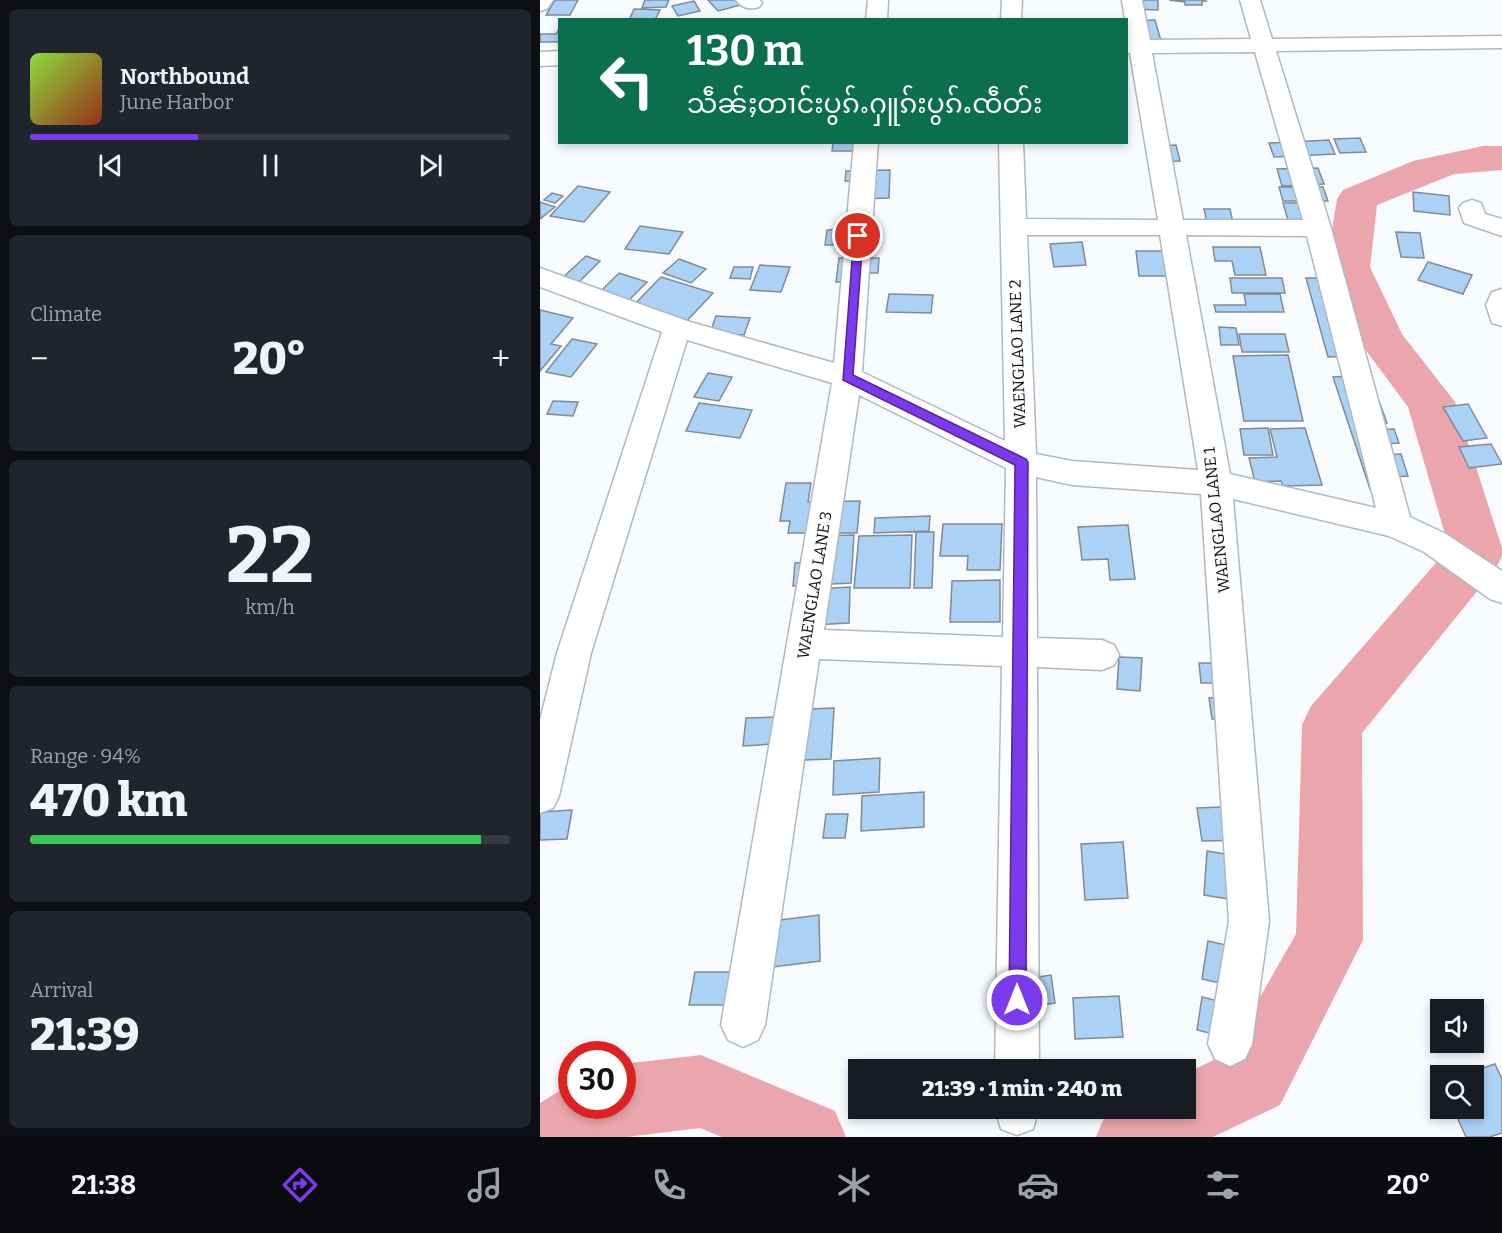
<!DOCTYPE html>
<html lang="en">
<head>
<meta charset="utf-8">
<style>
	:root { --surface:#171b24; --page:#20242c; --text:#f1f3f6; --muted:#9ea1a6; --line:#363941; --accent:#7c3aed }
	body { margin:0; font-family:Bitter,"Noto Sans Myanmar",serif; background:var(--page); color:var(--text); height:100vh; display:flex; flex-direction:column; font-size:22px; white-space:nowrap }
	* { box-sizing:border-box; margin:0 }
	p { font-size:20px; color:var(--muted) }
	.icon { flex:none; width:33px; height:33px; fill:none; stroke:currentColor; stroke-width:2; stroke-linecap:round; stroke-linejoin:round }
	.map { position:relative; flex:1; overflow:hidden }
	.side { display:flex; flex-direction:column; gap:9px; padding:9px; background:#0d0f14; width:540px }
	.side>* { flex:none }
	.guide { position:absolute; left:18px; top:18px; width:570px; height:126px; border-radius:0px; box-shadow:0 3px 9px #0003; background:#0b6e4f; color:#fff; overflow:hidden }
	.controls { position:absolute; left:890px; top:999px; display:grid; gap:12px }
	.controls a { display:grid; place-items:center; width:54px; height:54px; border-radius:0px; background:var(--surface); box-shadow:0 3px 9px #0003; font-size:30px }
	.speed { position:absolute; left:18px; top:1041px; display:flex; gap:12px; font-size:30px; font-weight:700; text-align:center }
	.speed>* { display:grid; place-content:center; width:78px; height:78px; border-radius:50%; background:var(--surface); box-shadow:0 3px 9px #0003; line-height:1 }
	.speed .limit { border:9px solid #d22; background:#fff; color:#111 }
	.pin { position:absolute; display:grid; place-items:center; width:51px; height:51px; color:#fff; margin:-26px; border:3px solid #fff; border-radius:50%; box-shadow:0 2px 6px #0007 }
	.me { position:absolute; width:66px; margin:-33px; rotate:0deg; stroke-linejoin:round; filter:drop-shadow(0 0 4px #0008) }
	.turn { display:flex; align-items:center; gap:21px; height:126px; padding:0 30px; font-size:27px }
	.turn .icon { width:78px; height:78px; stroke-width:2.5 }
	.turn b { display:block; font-size:42px; line-height:51px }
	.big { font-size:45px; font-weight:800; line-height:1.1 }
	.side .tile { flex:1; display:flex; flex-direction:column; justify-content:center; gap:9px; min-width:0; padding:0 21px; border-radius:9px; background:var(--page) }
	.side .dial { align-items:center; gap:0 }
	.dial b { font-size:78px; line-height:1 }
	.song { display:flex; align-items:center; gap:18px }
	.cover { width:72px; height:72px; border-radius:9px; background:linear-gradient(135deg,hsl(90 70% 55%),hsl(10 70% 35%)) }
	.played { height:6px; border-radius:3px; background:linear-gradient(90deg,var(--accent) 35%,var(--line) 35%) }
	.keys { display:flex; justify-content:space-around; direction:ltr }
	.heat { display:flex; justify-content:space-between; align-items:center; font-size:33px; direction:ltr }
	.charge { height:9px; border-radius:4px; background:linear-gradient(90deg,#34c759 94%,var(--line) 0) }
	.trip { position:absolute; left:308px; top:1059px; width:348px; height:60px; border-radius:0px; background:var(--surface); box-shadow:0 3px 9px #0003; font-weight:800; line-height:60px; text-align:center }
	.tab-bar { display:flex; height:96px; justify-content:space-around; align-items:center; background:#090b0e; color:var(--muted) }
	.tab-bar .icon { width:42px; height:42px }
	.tab-bar .active { color:var(--accent) }
	.tab-bar b { font-size:27px; color:var(--text) }
	main { display:flex; flex:1; min-height:0 }
	.map>svg:first-child { display:block }
	.lines { fill:none; stroke-linecap:round; stroke-linejoin:round }
	.river { fill:#eba6ad; fill-rule:evenodd }
	.building { fill:#abd1f5; stroke:#818b96; stroke-width:1.5 }
	.minor-casing { stroke:#aeb9c4; stroke-width:3 }
	.minor { fill:#fff; fill-rule:evenodd }
	.route { fill:#7c3aed; stroke:#51269a; stroke-width:1.5 }
	.labels { text-anchor:middle; stroke-width:4.5; stroke-linejoin:round; paint-order:stroke }
	.street-label { font-size:16px; fill:#080c0f; stroke:#fff }
</style>
</head>
<body>
<main>
<section class="side">
<div class="tile">
<div class="song"><i class="cover"></i><div><b>Northbound</b><p>June Harbor</p></div></div>
<div class="played"></div>
<div class="keys"><svg class="icon" aria-label="previous" viewBox="0 0 24 24"><path d="M18 5L8 12l10 7zM5 5v14"/></svg><svg class="icon" aria-label="pause" viewBox="0 0 24 24"><path d="M8 5v14M16 5v14"/></svg><svg class="icon" aria-label="next" viewBox="0 0 24 24"><path d="M6 5l10 7-10 7zM19 5v14"/></svg></div>
</div>
<div class="tile"><p>Climate</p>
<div class="heat"><a>−</a><b class="big">20°</b><a>+</a></div>
</div>
<div class="tile dial"><b>22</b><p>km/h</p></div>
<div class="tile"><p>Range · 94%</p><b class="big">470 km</b><div class="charge"></div></div>
<div class="tile"><p>Arrival</p><b class="big">21:39</b></div>
</section>
<div class="map">
<svg width="962" height="1137" viewBox="0 0 962 1137">
	<rect width="100%" height="100%" fill="#f8fbfd"/>
	<g class="lines">
		<path class="river" d="M943,146H962V170L914,174L837,205L830,267L862,334L915,402L962,548V556L956,568L822,733L823,940L740,1105L673,1137H556L567,1111L571,1108H645V1074L688,1053L756,934L762,725L771,706L909,548L868,407L819,341L786,267L797,199L803,190L873,161Z
			M161,1055L295,1111L306,1137H182L160,1128L87,1137H0V1103L32,1083V1106H82V1064Z"/>
	</g>
	<path class="building" d="M15,0H38L30,15H6Z
		M105,0H129L126,7L102,8Z
		M168,0H200L204,4L178,11Z
		M591,0H618V10L592,9Z
		M629,0H665L666,1H662V5H645V2Z
		M154,1L160,11L138,16L132,6Z
		M94,9L120,10L115,20H89Z
		M615,20L621,41L586,42V21Z
		M20,27V42H0V34H16Z
		M820,138L826,152L800,153L794,139Z
		M789,140L795,154L734,157L729,143Z
		M293,143H338L336,151H292Z
		M636,145L640,161L616,162L613,146Z
		M778,168L784,184L742,186L737,169Z
		M350,170L349,198L312,199L313,181H305L306,171Z
		M38,186L70,192L44,222L10,216Z
		M739,187H783L788,201H743Z
		M873,192L909,196L910,215L874,211Z
		M12,193L23,196L15,203L4,200Z
		M0,202L15,207L0,219Z
		M743,203H772L779,226L750,227Z
		M664,209H690L693,223H667Z
		M100,226L143,232L129,254L85,249Z
		M317,229L315,245H285L287,230Z
		M856,232L880,233L884,258L861,257Z
		M542,242L546,265L514,267L510,244Z
		M673,247H720L726,275H695L692,261H675Z
		M596,251H629L633,276H599Z
		M46,256L60,261L34,287L18,282Z
		M299,258H339L338,273H329L328,282H296Z
		M139,259L166,269L151,283L123,273Z
		M888,262L932,275L923,294L878,280Z
		M220,265L250,267L241,292L210,290Z
		M194,267H213L210,279L190,278Z
		M79,273L107,282L82,307L54,298Z
		M121,277L173,293L142,326L89,310Z
		M690,278H742L745,293H692Z
		M766,278H793L818,356L788,357Z
		M349,294L393,295L391,313L346,312Z
		M704,294H740L744,312H676L674,305H706Z
		M0,310L33,318L11,344L21,346L0,371Z
		M176,316L210,318L204,335L170,333Z
		M679,327L696,328L699,345H681Z
		M699,334H745L749,352H702Z
		M32,339L57,344L31,377L6,372Z
		M748,355L763,421H704L693,356Z
		M168,373L192,377L179,401L154,397Z
		M816,376L825,401H839L847,423L832,424L834,430L854,429L859,443L839,444L842,455L861,454L868,476L850,477L854,488L830,489L793,377Z
		M13,401L38,402L33,416L7,414Z
		M159,403L212,410L200,438L146,431Z
		M928,404L947,438L923,441L903,407Z
		M728,428L733,455H704L700,429Z
		M765,428L782,485L743,486L741,481L715,482L709,458L737,457L730,429Z
		M951,444L962,464L929,468L919,447Z
		M246,483H271L268,502L320,501L317,533H248L250,521H240Z
		M390,516L389,531L334,533L335,518Z
		M403,524H462L460,570H427L428,556H400Z
		M588,525L595,579L570,580L568,559L542,560L538,527Z
		M376,532H394L392,588H374Z
		M314,535L311,583L253,586L255,563L273,562L275,536Z
		M372,535L370,588H314L319,536Z
		M460,580V622H410L412,581Z
		M310,587L309,623L255,626L257,590Z
		M579,657L602,658L600,691L577,689Z
		M659,663H681L683,683H661Z
		M698,697L702,718L672,719L669,698Z
		M294,708L291,759L238,761L242,710Z
		M238,717L235,744L203,746L206,718Z
		M340,758L339,792L293,795L294,761Z
		M384,792V827L321,831L322,796Z
		M708,806L713,840L662,841L657,808Z
		M32,810L27,839L0,840V812Z
		M286,814H308L305,838H283Z
		M583,842L588,898L545,900L541,844Z
		M667,851L704,857L701,901L664,895Z
		M279,915L280,961L225,968V922Z
		M668,941L695,947L689,985L662,979Z
		M155,972H211L206,1005H149Z
		M511,975L515,1003L489,1007L485,979Z
		M579,996L583,1037L535,1039L533,998Z
		M662,997L710,1009L706,1042L657,1030Z
		M955,1064L962,1079V1133L950,1137H926L913,1108H933V1076H919Z"/>
	<g class="lines">
		<g class="minor-casing">
			<path id="minor" d="M0,0H13L7,9L0,11Z
				M196,0H220L222,3L219,7C210,10 202,8 196,0Z
				M328,0H348L347,20H326Z
				M462,0H482L481,20H461Z
				M582,0H602L610,40L711,39L700,0H720L732,39L962,36V48L736,51L791,228L870,517L906,534L962,571V603L950,599L884,552L849,536L693,499L729,921L712,1044L705,1059L690,1066L675,1059L668,1044L689,921L661,494L532,485L496,477L497,638L562,640L574,645L579,655L574,665L562,670L497,667L499,1070H455L462,666L279,659L225,1025L218,1040L203,1047L188,1040L181,1025L292,383L147,340L51,653L19,796L13,808L0,813V720L17,653L122,332L0,287V268L147,321L294,363L314,142H338L322,372L465,441L459,142H483L486,219L618,220L590,53H586L588,41ZM715,52L763,220H643L612,53ZM487,235H620L658,470L532,461L496,454ZM646,235L767,236L836,508L690,474ZM319,395L466,468L463,637L284,630Z
				M20,51V65L0,66V52Z
				M932,200L941,203L945,214L962,219V236L924,223L919,208L923,203Z
				M962,289V326L952,323L946,305L952,292Z
				M455,1108H499L493,1129L477,1135L461,1129Z"/>
		</g>
		<use href="#minor" class="minor"/>
	</g>
	<path class="route" d="M314,234L323,236L313,375L486,459L488,462L486,1000L484,1006L477,1009L471,1006L469,1000L475,465L303,380Z"/>
	<g class="labels">
		<g class="street-label">
			<text transform="translate(477 354) rotate(-92)" y="6">WAENGLAO LANE 2</text>
			<text transform="translate(676 520) rotate(-96)" y="6">WAENGLAO LANE 1</text>
			<text transform="translate(274 585) rotate(-81)" y="6">WAENGLAO LANE 3</text>
		</g>
	</g>
</svg>
<div class="controls">
<a><svg class="icon" aria-label="sound" viewBox="0 0 24 24"><path d="M4 9h4l5-4v14l-5-4H4zM17 9q2 3 0 6"/></svg></a>
<a><svg class="icon" aria-label="search" viewBox="0 0 24 24"><circle cx="10" cy="10" r="6"/><path d="M15 15l6 6"/></svg></a>
</div>
<div class="speed"><div class="limit">30</div></div>
<div class="pin" style="left:318px;top:236px;background:#d93025"><svg class="icon" aria-label="arrive" viewBox="0 0 24 24"><path d="M6 21V4h12l-3 4 3 4H6"/></svg></div>
<svg class="me" style="left:477px;top:1000px" viewBox="-20 -20 40 40"><circle r="17" fill="#7c3aed" stroke="#fff" stroke-width="3"/><path d="M0-11L8 9 0 5-8 9z" fill="#fff"/></svg>
<div class="trip">21:39 · 1 min · 240 m</div>
<div class="guide">
<div class="turn"><svg class="icon" aria-label="left" viewBox="0 0 24 24"><path d="M17 20v-9H6M10 6l-5 5 5 5"/></svg><div><b>130 m</b>သဵၼ်ႈတၢင်းပွၵ်ႉႁူၵ်းပွၵ်ႉၸဵတ်း</div></div>
</div>
</div>
</main>
<nav class="tab-bar">
<b>21:38</b>
<svg class="icon active" aria-label="directions" viewBox="0 0 24 24"><path d="M12 3l9 9-9 9-9-9zM9 14v-3h6M13 9l2 2-2 2"/></svg>
<svg class="icon" aria-label="music" viewBox="0 0 24 24"><path d="M9 18V5l10-2v13"/><circle cx="6" cy="18" r="3"/><circle cx="16" cy="16" r="3"/></svg>
<svg class="icon" aria-label="phone" viewBox="0 0 24 24"><path d="M5 4h4l2 5-3 2q2 4 5 5l2-3 5 2v4C11 20 4 13 5 4z"/></svg>
<svg class="icon" aria-label="climate" viewBox="0 0 24 24"><path d="M12 3v18M4 7l16 10M4 17L20 7"/></svg>
<svg class="icon" aria-label="car" viewBox="0 0 24 24"><path d="M5 17H2v-5l4-1 3-4h7l3 4 3 1v5h-3M9 17h6M6 11h13"/><circle cx="7" cy="17" r="2"/><circle cx="17" cy="17" r="2"/></svg>
<svg class="icon" aria-label="filters" viewBox="0 0 24 24"><path d="M4 7h16M4 17h16"/><circle cx="9" cy="7" r="2"/><circle cx="15" cy="17" r="2"/></svg>
<b>20°</b>
</nav>
</body>
</html>
